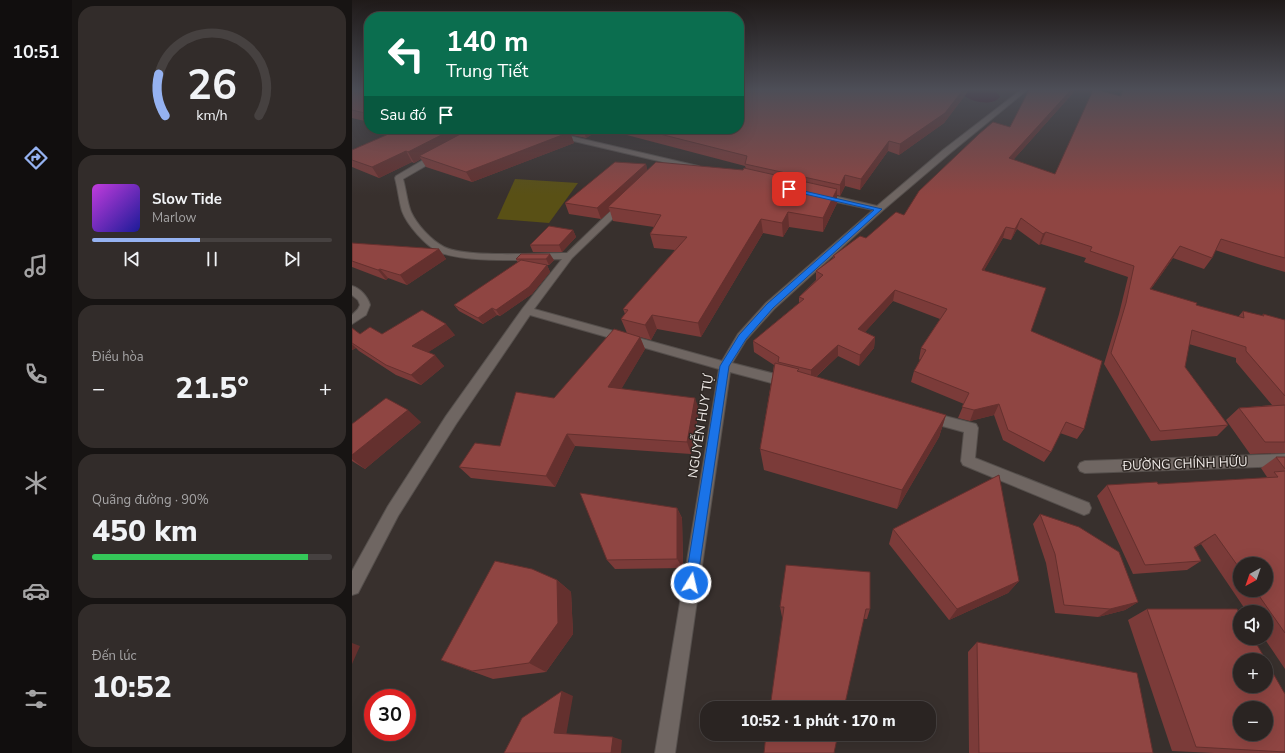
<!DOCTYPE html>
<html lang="vi">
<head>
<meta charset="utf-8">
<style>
	:root { --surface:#2a2422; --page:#322c2a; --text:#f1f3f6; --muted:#a5a4a5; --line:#464140; --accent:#95b2f1 }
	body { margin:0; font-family:"Nunito Sans",sans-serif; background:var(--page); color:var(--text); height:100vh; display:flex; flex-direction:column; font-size:15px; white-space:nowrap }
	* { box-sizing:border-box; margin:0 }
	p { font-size:13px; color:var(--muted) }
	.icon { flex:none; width:22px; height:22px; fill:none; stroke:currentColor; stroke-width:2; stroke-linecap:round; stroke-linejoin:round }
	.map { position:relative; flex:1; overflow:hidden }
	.sheet { display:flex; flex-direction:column; gap:6px; padding:6px; background:#171413; width:280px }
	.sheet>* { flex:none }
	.guide { position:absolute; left:12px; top:12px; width:380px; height:122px; border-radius:16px; box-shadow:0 4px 16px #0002,0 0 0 1px var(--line); background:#0b6e4f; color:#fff; overflow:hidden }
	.needle { width:26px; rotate:220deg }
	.fabs { position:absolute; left:881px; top:557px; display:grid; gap:8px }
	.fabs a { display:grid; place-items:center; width:40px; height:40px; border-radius:50%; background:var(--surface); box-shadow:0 4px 16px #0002,0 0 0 1px var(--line); font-size:20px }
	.speed { position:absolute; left:12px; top:689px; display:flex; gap:8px; font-size:20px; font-weight:700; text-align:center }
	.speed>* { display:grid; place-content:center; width:52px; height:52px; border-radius:50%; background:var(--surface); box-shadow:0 4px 16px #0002,0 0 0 1px var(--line); line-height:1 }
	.speed .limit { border:6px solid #d22; background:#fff; color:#111 }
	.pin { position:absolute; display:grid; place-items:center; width:34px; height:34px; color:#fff; margin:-17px; border-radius:8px; box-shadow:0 2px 6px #0006 }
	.me { position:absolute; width:44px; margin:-22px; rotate:9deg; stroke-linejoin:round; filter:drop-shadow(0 0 3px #0008) }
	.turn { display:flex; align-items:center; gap:14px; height:84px; padding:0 16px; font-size:18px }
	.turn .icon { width:52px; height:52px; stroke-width:2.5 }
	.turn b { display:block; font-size:28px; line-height:34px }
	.then { display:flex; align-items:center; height:38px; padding:0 16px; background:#0003; gap:8px; font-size:15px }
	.big { font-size:30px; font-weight:800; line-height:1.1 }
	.sheet .card { flex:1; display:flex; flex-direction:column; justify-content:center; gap:6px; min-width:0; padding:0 14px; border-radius:16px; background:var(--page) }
	.sheet .dial { align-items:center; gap:0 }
	.dial svg { height:104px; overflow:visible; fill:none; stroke:var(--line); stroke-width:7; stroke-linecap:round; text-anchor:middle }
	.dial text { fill:var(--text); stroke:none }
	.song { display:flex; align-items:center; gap:12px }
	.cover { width:48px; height:48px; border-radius:6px; background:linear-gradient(135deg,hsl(290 70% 55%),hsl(240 70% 35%)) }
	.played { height:4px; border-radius:2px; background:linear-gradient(90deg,var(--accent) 45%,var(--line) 45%) }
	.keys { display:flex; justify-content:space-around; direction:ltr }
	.heat { display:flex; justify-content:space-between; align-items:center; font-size:22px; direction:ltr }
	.charge { height:6px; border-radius:3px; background:linear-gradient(90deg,#34c759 90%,var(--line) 0) }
	.trip { position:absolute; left:348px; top:701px; width:236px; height:40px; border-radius:16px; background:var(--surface); box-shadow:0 4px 16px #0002,0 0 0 1px var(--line); font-weight:800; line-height:40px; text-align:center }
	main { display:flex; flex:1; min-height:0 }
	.tab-bar { display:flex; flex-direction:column; width:72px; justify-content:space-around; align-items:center; background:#110e0e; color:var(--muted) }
	.tab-bar .icon { width:28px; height:28px }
	.tab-bar .active { color:var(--accent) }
	.tab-bar b { font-size:18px; color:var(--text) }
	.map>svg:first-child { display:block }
	.green { fill:#595015 }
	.water { fill:#38061d }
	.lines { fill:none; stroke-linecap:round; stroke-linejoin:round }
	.minor-casing { stroke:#554f4c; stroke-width:2 }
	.minor { fill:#6f6662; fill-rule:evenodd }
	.wall { fill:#7b3b39; fill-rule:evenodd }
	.shaded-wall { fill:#64302e }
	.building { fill:#8f4542; stroke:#64302e; fill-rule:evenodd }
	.route { fill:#1a73e8; stroke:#114b97 }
	.labels { text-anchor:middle; stroke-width:3; stroke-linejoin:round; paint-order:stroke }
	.street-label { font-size:13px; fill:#efeae7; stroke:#2e2723 }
</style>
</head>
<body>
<main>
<nav class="tab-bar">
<b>10:51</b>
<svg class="icon active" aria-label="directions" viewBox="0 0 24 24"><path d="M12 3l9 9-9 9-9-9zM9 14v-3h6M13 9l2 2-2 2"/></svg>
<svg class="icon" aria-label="music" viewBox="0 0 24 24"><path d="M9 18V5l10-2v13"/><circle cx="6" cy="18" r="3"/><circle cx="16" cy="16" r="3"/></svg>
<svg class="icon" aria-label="phone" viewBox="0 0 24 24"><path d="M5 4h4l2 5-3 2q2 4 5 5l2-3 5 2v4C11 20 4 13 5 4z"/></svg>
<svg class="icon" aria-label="climate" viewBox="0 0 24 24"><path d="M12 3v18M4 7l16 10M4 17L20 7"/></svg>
<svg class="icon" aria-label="car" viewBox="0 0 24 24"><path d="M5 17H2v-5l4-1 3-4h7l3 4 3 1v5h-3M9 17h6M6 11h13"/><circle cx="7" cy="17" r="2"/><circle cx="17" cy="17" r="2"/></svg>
<svg class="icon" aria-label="filters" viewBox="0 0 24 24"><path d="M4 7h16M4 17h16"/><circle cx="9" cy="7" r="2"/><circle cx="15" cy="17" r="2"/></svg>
</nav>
<section class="sheet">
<div class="card dial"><svg viewBox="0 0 100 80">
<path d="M14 69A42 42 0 1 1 86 69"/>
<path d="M14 69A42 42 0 0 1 9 37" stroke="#95b2f1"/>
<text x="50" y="56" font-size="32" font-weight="700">26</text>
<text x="50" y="72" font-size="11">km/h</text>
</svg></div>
<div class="card">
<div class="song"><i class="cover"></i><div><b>Slow Tide</b><p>Marlow</p></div></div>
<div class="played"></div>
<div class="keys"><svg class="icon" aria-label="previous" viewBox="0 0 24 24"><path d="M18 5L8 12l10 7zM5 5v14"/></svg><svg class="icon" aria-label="pause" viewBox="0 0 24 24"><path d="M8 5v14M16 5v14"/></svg><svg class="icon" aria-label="next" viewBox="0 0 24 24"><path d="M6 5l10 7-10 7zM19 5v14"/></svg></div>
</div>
<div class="card"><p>Điều hòa</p>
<div class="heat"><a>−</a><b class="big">21.5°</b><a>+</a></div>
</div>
<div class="card"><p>Quãng đường · 90%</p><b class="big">450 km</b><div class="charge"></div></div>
<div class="card"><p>Đến lúc</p><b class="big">10:52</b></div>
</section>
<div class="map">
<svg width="933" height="753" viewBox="0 0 933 753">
	<rect width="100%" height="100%" fill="#38302d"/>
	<path class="green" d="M163,179L226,183L197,223L145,219Z"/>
	<path class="water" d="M614,90C624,90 644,85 648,97C641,106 620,103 612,95Z"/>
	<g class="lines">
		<g class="minor-casing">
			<path id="minor" d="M669,90H675L597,154L530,211L422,309L394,340L380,363L435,377L439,379L441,382L439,385L435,387L378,372L323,753H303L367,369L178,315L104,424L46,516L6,593L0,595V571L36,506L94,416L171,308L210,259C177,259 116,264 87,252C74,246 55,225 50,211C47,201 46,189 43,178L44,176L83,153H89V157L51,179C54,189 55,202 59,212C65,225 79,240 92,247C113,258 188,253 215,253L268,202H274L275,204L274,206L220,258L182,309L370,361L386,334L414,303L521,210L466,198L465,196L466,194L469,193L525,206L591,150Z
				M175,129H188L346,166L350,168L346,170L318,164L306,176H303L299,174L311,162L179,131Z
				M0,286C8,288 16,297 18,305L14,315L0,324V315L6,309L8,305L6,300L0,295Z
				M577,412L624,424L626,428L623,458L737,503L739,508L737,513L732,515L611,465L609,461L612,432L572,421L571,417L572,413Z
				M933,454V466L733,473L728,471L726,467L728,463L733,461Z"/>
		</g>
		<use href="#minor" class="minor"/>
	</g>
	<path class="wall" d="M0,90H17V122L0,118Z
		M387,90H617L592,123L547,155L536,151L508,190L493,186L488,196L485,195V203L471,232L437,227L431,237L411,233L349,337L305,329L299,340L288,337L293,349L269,389L347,410L339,454L223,446L203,487L119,478L107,467L148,446L275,333L269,319L273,314L271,309L323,250L302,248L298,234L302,227L261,221L258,211L249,219L217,214L213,203L294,164L295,171L391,170L394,169L393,166L252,129H387Z
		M677,90H722L720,94L661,160L703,174L768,96L770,90H933V272L909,265L863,250L860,258L852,269L821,258L799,289L844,305L886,317L891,311L910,316L911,314L933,320V453L898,454L874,420L887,408L920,405L884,362V358L837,344L833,367L876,425L865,436L799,441L752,364L767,314L776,277L732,262L734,258L689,244L687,245L665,229L659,240L651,238L632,270L679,331L732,429L725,439L708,433L699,452L692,462L651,440L642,415L618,421L606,418L612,404L559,382L562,371L568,360L567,359L569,348L588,319L541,301L513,332L523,337L522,348L507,366L486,356L464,377L594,415L587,437L545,509L412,470L408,449L422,365L402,352L401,341L447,303V297L464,280V271L481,258V256L514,238L552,215L658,127Z
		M44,129H249L234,138L219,135L222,143L120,182L74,167L69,159L62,163L60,162L27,178L0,167V150L47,130Z
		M221,230L224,237L210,252H181L178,245Z
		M0,243L87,249L94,259L55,285L36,278L34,280L0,267Z
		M169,254L202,260L197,265H195L198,272L180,294L148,316L145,315L131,324L107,311L102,305L166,263L164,259Z
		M0,328L8,334L103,335L76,352L92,366L69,385L44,375L7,351L4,348L0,350Z
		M69,422L13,469L0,461V424Z
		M924,457H933V669L912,638H914V612H895L849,544L842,548L849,561L835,570L781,574L745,496L755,485L806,484L913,478L915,477L909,468ZM888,564L914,590H888Z
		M325,508L330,518L331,568L263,569L255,560Z
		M688,514L786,602L773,610L746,617L703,613L694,563L681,524Z
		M541,529L667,581L656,593L597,620L537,544Z
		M205,580L219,592L221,634L194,672L141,679L89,660Z
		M428,607L518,609L515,619L430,617Z
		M795,609L933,694V753H862L820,751L776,620Z
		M625,642L801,753H617L616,652Z"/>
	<path class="shaded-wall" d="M611,90H617L592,123L547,155L548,144Z
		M719,90H722L720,94L654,168L657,158Z
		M101,129H126L67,156L69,159L62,163L56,152Z
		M231,129H249L234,138Z
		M218,132L222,143L120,182L114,172Z
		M537,141L536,151L508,190L509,179Z
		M54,151L60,162L27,178L20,167Z
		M294,164L296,175L256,207L258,211L249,219L245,208Z
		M493,175V186L488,196V185Z
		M485,189V203L471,232V218Z
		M436,212L437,227L431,237L430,223Z
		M669,218L665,229L659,240L663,229Z
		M409,219L411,233L349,337L346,323Z
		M654,227L651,238L626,281L630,270Z
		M221,230L224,237L210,252L207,245Z
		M694,232L689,244L687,245L691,234Z
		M828,246L821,258L791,300L798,289Z
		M87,249L94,259L55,285L48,275Z
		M198,254L202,260L197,265L194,259Z
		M195,265L198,272L180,294L148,316L144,310Z
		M28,269L36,278L34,280L26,270Z
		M543,290L541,301L506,340V329Z
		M140,308L145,315L131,324L126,318Z
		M300,315L305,329L299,340L293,325Z
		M94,324L103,335L69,357L60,346Z
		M288,337L293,349L263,400L256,387Z
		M523,337L522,348L507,366L508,355Z
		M0,344L4,348L0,350Z
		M486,345V356L459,381V370Z
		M83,355L92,366L69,385L59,375Z
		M343,398L347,410L339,454L335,442Z
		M647,404L642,415L618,421L622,410Z
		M56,410L69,422L13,469L0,459V455Z
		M594,415L587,437L545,509L550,490Z
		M215,434L223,446L203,487L194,476Z
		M325,508L330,518L331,568L325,559Z
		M863,534L849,544L828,556L842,547Z
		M205,580L219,592L221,634L194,672L177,663Z
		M667,581L656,593L597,620L605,609Z
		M786,602L773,610L746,617L758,609Z
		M0,643L8,646L0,664Z
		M210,691L221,696L214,736L202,733Z
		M261,737L270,740L269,753H259Z"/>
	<path class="building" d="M0,90H17V114L0,110Z
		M387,90H611L593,113L548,144L537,141L509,179L493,175L488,185L393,164L395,156L288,129H387Z
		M677,90H719L657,158L703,174L741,90H745L769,96L771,90H933V258L918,254L869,239L860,258L828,246L798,289L845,303L844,305L892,318L891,311L912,316L911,314L933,320V396L894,351V347L840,330L833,367L876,425L808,431L759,353L774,303L782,266L738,251L740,247L694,232L691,234L669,218L663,229L654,227L630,270L694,288L679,331L750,361L732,429L714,422L699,452L656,430L647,404L622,410L610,407L617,393L562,371L574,350L569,348L595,309L543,290L506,329L523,337L508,355L486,345L459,370L426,362L427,357L401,341L452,299L447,297L471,275L464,271L483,257L481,256L508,236L514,238L544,212L552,215L567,191L627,134L641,122L658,127Z
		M48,129H101L56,152L54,151L20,167L0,160V150Z
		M118,129H204L218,132L114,172L67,156Z
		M263,162L294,164L245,208L213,203Z
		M304,162L391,170L392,168L485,189L471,218L436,212L430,223L409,219L346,323L300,315L293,325L269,319L276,310L271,309L335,237L298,234L309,215L256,207Z
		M197,226L221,230L207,245H178Z
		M0,243L87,249L48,275L28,269L26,270L0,261Z
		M169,254H198L194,259H164Z
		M169,260L195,265L177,287L144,310L140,308L126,318L102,305Z
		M70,310L94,324L60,346L83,355L59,375L34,365L0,343V328L8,334L18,327L30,334Z
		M262,329L288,337L256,387L343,398L335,442L215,434L194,476L107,467L123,443L148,446L164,392L202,398Z
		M423,363L447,369L445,371L594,415L550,490L408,449Z
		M34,398L56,410L0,455V424Z
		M933,405V442H913L887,408Z
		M924,457H933V469Z
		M933,471V633L903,590H914V564H888V569L863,534L842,547L849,561L793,565L755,485L805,482L806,484L926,477L922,472Z
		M647,475L667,581L605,609L541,529Z
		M228,493L325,508V559L255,560Z
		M688,514L727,527L767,552L786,602L758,609L712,605L703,554Z
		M143,561L180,569L205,580L206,623L177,663L120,671L89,660Z
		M434,565L518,572V609H514L492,708H418L432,607H428Z
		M795,609H885L888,614V638H901L914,660H888V686H914V661L933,694V752L844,747ZM888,708H914V734H888Z
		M625,642L785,673L801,753H627Z
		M210,691L202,733L261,737L259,753H152L170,718Z
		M414,734H486L482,753H412Z"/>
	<linearGradient id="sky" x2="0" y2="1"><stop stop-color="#1f1a19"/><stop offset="0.46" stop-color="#4d4e57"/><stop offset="1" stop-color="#4d4e57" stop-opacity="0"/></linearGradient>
	<rect width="933" height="195" fill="url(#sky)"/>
	<path class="route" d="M435,187L530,209L421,308L394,339L377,366L345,583L344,587L339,589L335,587L333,583L368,366L387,335L415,304L522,210L435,190Z"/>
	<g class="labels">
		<g class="street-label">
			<text transform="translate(348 426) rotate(-81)" y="5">NGUYỄN HUY TỰ</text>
			<text transform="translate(833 463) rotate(-2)" y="5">ĐƯỜNG CHÍNH HỮU</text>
		</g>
	</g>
</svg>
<div class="fabs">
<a><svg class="needle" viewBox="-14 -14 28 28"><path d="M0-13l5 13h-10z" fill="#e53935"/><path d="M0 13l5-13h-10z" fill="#a5a4a5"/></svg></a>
<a><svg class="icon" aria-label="sound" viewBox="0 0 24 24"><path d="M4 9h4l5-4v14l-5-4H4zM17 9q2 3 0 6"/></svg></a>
<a>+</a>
<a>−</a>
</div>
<div class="speed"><div class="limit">30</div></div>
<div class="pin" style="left:437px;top:189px;background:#d93025"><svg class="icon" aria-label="arrive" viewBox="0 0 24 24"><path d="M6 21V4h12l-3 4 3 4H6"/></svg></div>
<svg class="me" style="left:339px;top:583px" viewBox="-20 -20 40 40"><circle r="17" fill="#1a73e8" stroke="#fff" stroke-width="3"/><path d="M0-11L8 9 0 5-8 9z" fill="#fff"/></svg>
<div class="trip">10:52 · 1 phút · 170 m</div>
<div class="guide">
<div class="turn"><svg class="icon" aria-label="left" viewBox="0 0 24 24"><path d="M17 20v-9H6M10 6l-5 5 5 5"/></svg><div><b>140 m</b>Trung Tiết</div></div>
<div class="then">Sau đó<svg class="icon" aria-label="arrive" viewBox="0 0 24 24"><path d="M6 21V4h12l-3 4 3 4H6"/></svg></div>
</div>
</div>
</main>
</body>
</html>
